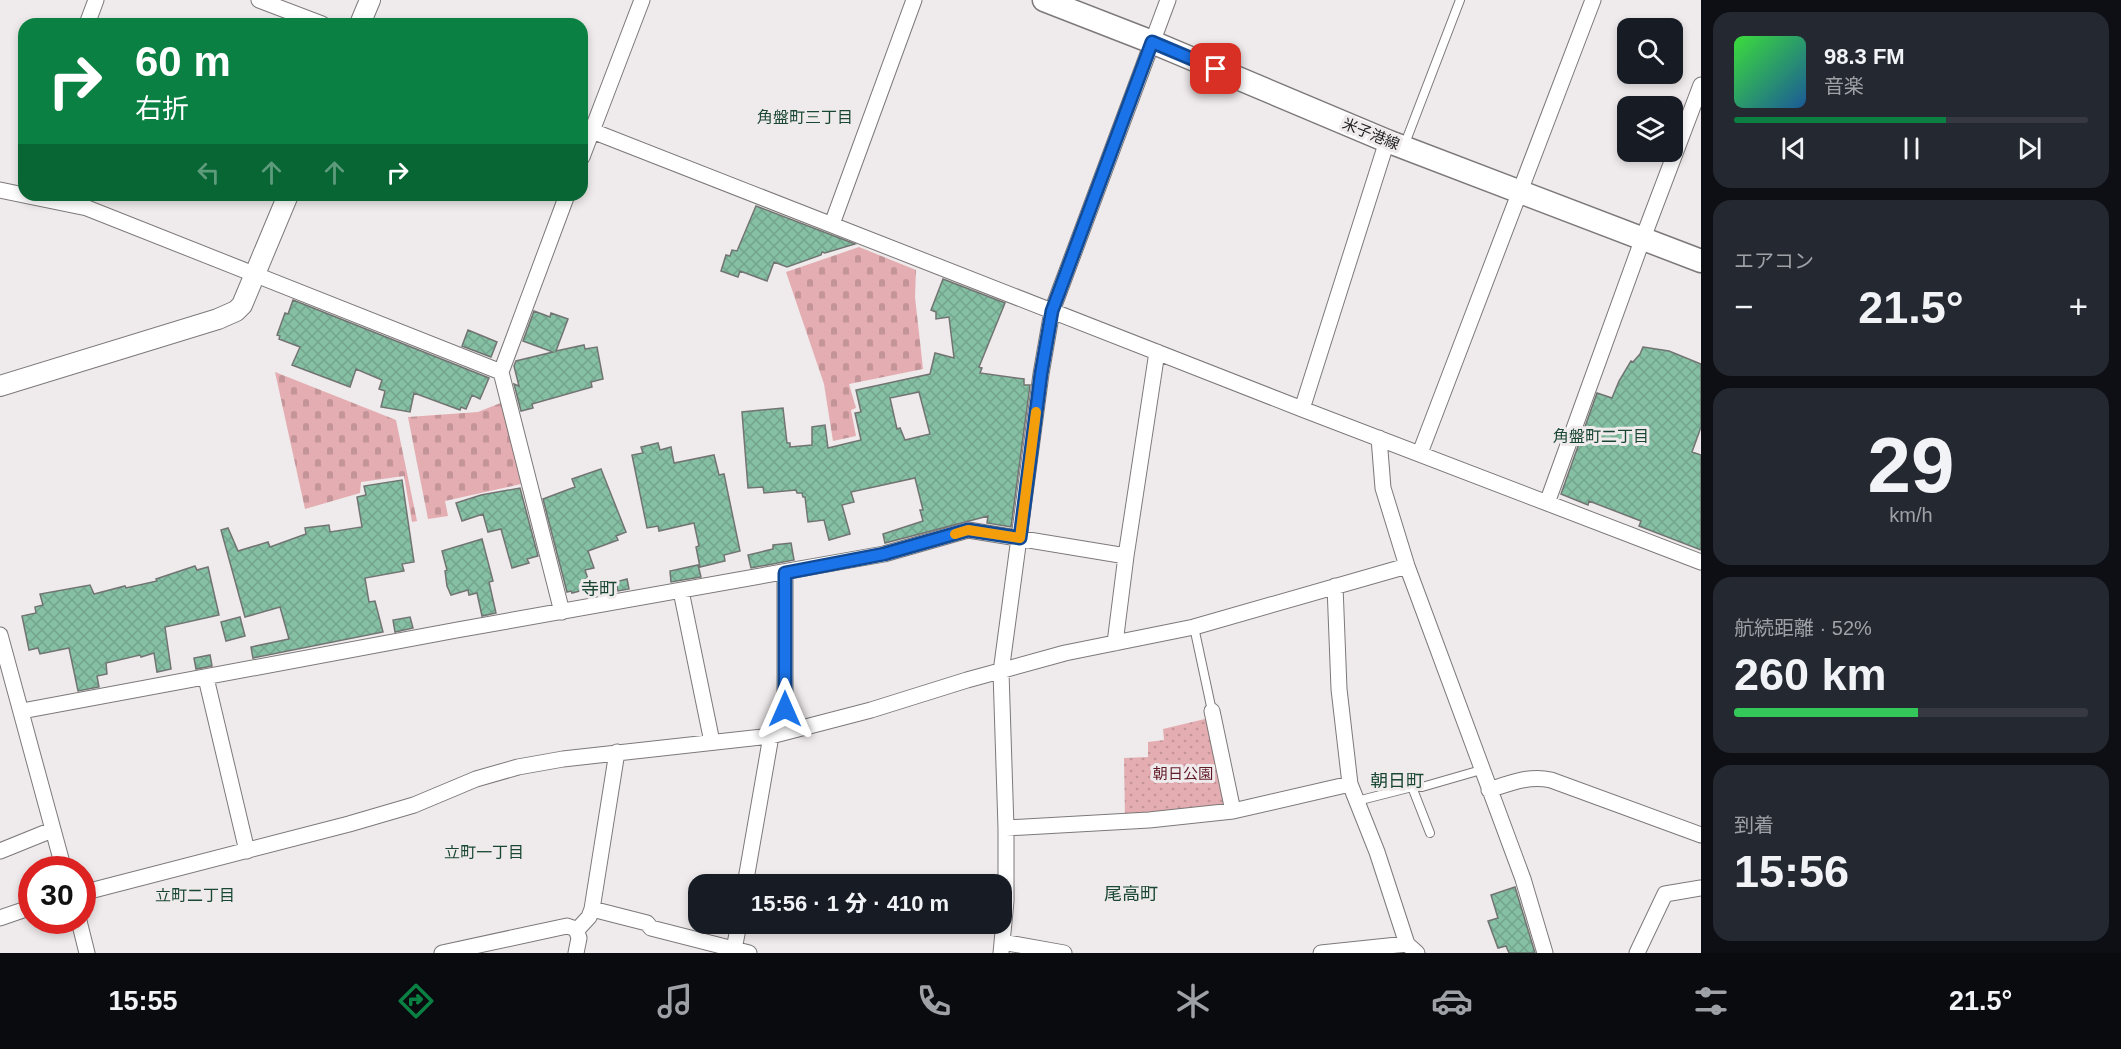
<!DOCTYPE html>
<html lang="ja">
<head>
<meta charset="utf-8">
<style>
	:root { --surface:#171b24; --page:#242831; --text:#f1f3f6; --muted:#9ea1a6; --line:#363941; --accent:#0b8043 }
	body { margin:0; font-family:Arial,"Noto Sans JP",sans-serif; background:var(--page); color:var(--text); height:100vh; display:flex; flex-direction:column; font-size:22px; white-space:nowrap }
	* { box-sizing:border-box; margin:0 }
	p { font-size:20px; color:var(--muted) }
	.icon { flex:none; width:33px; height:33px; fill:none; stroke:currentColor; stroke-width:2; stroke-linecap:round; stroke-linejoin:round }
	.map { position:relative; flex:1; overflow:hidden }
	.sheet { display:flex; flex-direction:column; gap:12px; padding:12px; background:#0d0f14; width:420px }
	.sheet>* { flex:none }
	.hud { position:absolute; left:18px; top:18px; width:570px; height:183px; border-radius:18px; box-shadow:0 3px 9px #0003; background:#0b8043; color:#fff; overflow:hidden }
	.tools { position:absolute; left:1617px; top:18px; display:grid; gap:12px }
	.tools a { display:grid; place-items:center; width:66px; height:66px; border-radius:12px; background:var(--surface); box-shadow:0 3px 9px #0003; font-size:30px }
	.speed { position:absolute; left:18px; top:856px; display:flex; gap:12px; font-size:30px; font-weight:700; text-align:center }
	.speed>* { display:grid; place-content:center; width:78px; height:78px; border-radius:50%; background:var(--surface); box-shadow:0 3px 9px #0003; line-height:1 }
	.speed .limit { border:9px solid #d22; background:#fff; color:#111 }
	.pin { position:absolute; display:grid; place-items:center; width:51px; height:51px; color:#fff; margin:-26px; border-radius:12px; box-shadow:0 3px 9px #0006 }
	.me { position:absolute; width:66px; margin:-33px; rotate:0deg; stroke-linejoin:round; filter:drop-shadow(0 0 4px #0008) }
	.turn { display:flex; align-items:center; gap:21px; height:126px; padding:0 18px; font-size:27px }
	.turn .icon { width:78px; height:78px; stroke-width:2.5 }
	.turn b { display:block; font-size:42px; line-height:51px }
	.lanes { display:flex; align-items:center; height:57px; padding:0 18px; background:#0003; justify-content:center; gap:30px; direction:ltr }
	.lanes .off { opacity:.35 }
	.big { font-size:45px; font-weight:800; line-height:1.1 }
	.sheet .card { flex:1; display:flex; flex-direction:column; justify-content:center; gap:9px; min-width:0; padding:0 21px; border-radius:18px; background:var(--page) }
	.sheet .dial { align-items:center; gap:0 }
	.dial b { font-size:78px; line-height:1 }
	.song { display:flex; align-items:center; gap:18px }
	.cover { width:72px; height:72px; border-radius:9px; background:linear-gradient(135deg,hsl(120 70% 55%),hsl(210 70% 35%)) }
	.played { height:6px; border-radius:3px; background:linear-gradient(90deg,var(--accent) 60%,var(--line) 60%) }
	.keys { display:flex; justify-content:space-around; direction:ltr }
	.heat { display:flex; justify-content:space-between; align-items:center; font-size:33px; direction:ltr }
	.charge { height:9px; border-radius:4px; background:linear-gradient(90deg,#34c759 52%,var(--line) 0) }
	.trip { position:absolute; left:688px; top:874px; width:324px; height:60px; border-radius:18px; background:var(--surface); box-shadow:0 3px 9px #0003; font-weight:800; line-height:60px; text-align:center }
	.menu { display:flex; height:96px; justify-content:space-around; align-items:center; background:#090b0e; color:var(--muted) }
	.menu .icon { width:42px; height:42px }
	.menu .selected { color:var(--accent) }
	.menu b { font-size:27px; color:var(--text) }
	main { display:flex; flex:1; min-height:0 }
	.map>svg:first-child { display:block }
	.cemetery { fill:url(#cemetery-stones) }
	.park { fill:url(#park-dots) }
	.building { fill:url(#building-cross-hatch); stroke:#717472; stroke-width:1.5; fill-rule:evenodd }
	.lines { fill:none; stroke-linecap:round; stroke-linejoin:round }
	.service-casing { stroke:#7d7979; stroke-width:10 }
	.minor-casing { stroke:#7d7979; stroke-width:17 }
	.tertiary-casing { stroke:#7d7979; stroke-width:22 }
	.secondary-casing { stroke:#7d7979; stroke-width:25 }
	.service { stroke:#fff; stroke-width:8 }
	.minor { stroke:#fff; stroke-width:15 }
	.tertiary { stroke:#fff; stroke-width:20 }
	.secondary { stroke:#fff; stroke-width:22 }
	.route-casing { stroke:#114b97; stroke-width:15 }
	.route { stroke:#1a73e8; stroke-width:10 }
	.slow { stroke:#f59e0b; stroke-width:10 }
	.labels { text-anchor:middle; stroke-width:6; stroke-linejoin:round; paint-order:stroke }
	.street-label { font-size:15px; fill:#1a1919; stroke:#efeaeb }
	.park-label { font-size:15px; fill:#611a27; stroke:#efeaeb }
	.neighbourhood-label { font-size:16px; fill:#1a4734; stroke:#efeaeb }
	.quarter-label { font-size:18px; fill:#1a4734; stroke:#efeaeb }
</style>
</head>
<body>
<main>
<div class="map">
<svg width="1701" height="953" viewBox="0 0 1701 953">
	<defs>
		<pattern id="cemetery-stones" width="16" height="16" patternUnits="userSpaceOnUse" patternTransform="scale(1.5)"><rect width="16" height="16" fill="#e4adb1"/><path d="M2 7V4a2 2 0 0 1 4 0v3zM10 15v-3a2 2 0 0 1 4 0v3z" fill="#c39498"/></pattern>
		<pattern id="park-dots" width="8" height="8" patternUnits="userSpaceOnUse" patternTransform="scale(1.5)"><rect width="8" height="8" fill="#e4adb1"/><path d="M2 2h.1M6 6h.1" fill="none" stroke="#c39498" stroke-width="1.8" stroke-linecap="round"/></pattern>
		<pattern id="building-cross-hatch" width="8" height="8" patternUnits="userSpaceOnUse" patternTransform="scale(1.5)"><rect width="8" height="8" fill="#86c0a4"/><path d="M0 0l8 8M0 8l8-8" fill="none" stroke="#73a48d"/></pattern>
	</defs>
	<rect width="100%" height="100%" fill="#efeaeb"/>
	<path class="cemetery" d="M859,247L916,270L915,297L923,369L849,384L856,408L851,410L856,436L833,441L824,384L786,272Z
		M275,372L396,420L417,521L412,522L404,476L361,482L360,493L305,509Z
		M503,402L521,484L445,501L448,516L428,519L408,417L478,412Z"/>
	<path class="park" d="M1209,718L1229,804L1125,818L1124,758L1148,757V742L1164,740L1163,729Z"/>
	<path class="building" d="M756,206L855,244L825,253L822,252L821,255L787,267L774,262L767,281L740,271L738,277L721,271L726,255L730,256L732,250L737,251Z
		M943,279L1005,303L979,367L982,368L980,373L1024,379V385H1030L1011,527L987,523L988,516L885,543L883,534L923,521L920,510H923L915,478L851,492L854,502L842,505L850,534L829,540L824,520L808,522L805,497H803L802,493H797L796,490L764,493L763,487L748,488L742,412L783,408L787,443H790V447L812,445V427L825,425L828,448L861,440L855,413L861,412L856,390L930,374L935,353L954,358L949,317L936,319V312L931,310ZM919,392L930,434L905,440L900,428L897,429L890,398Z
		M293,300L489,378L480,399L472,395L466,409L461,407L460,410L414,393L410,412L381,407L385,391L379,389L382,380L356,369L350,387L292,365L300,347L279,339L280,336L277,335L285,313L288,314Z
		M534,311L550,317L551,313L568,319L556,351L584,345L585,349L597,347L603,379L591,382L592,387L532,404L533,408L521,411L514,384L519,386L514,366L516,361L553,352L523,341Z
		M468,330L497,342L491,357L462,346Z
		M1643,347L1669,351L1701,364V427L1692,452L1701,455V550L1639,526L1641,521L1589,501L1588,505L1561,494L1597,393L1612,398L1619,381L1631,361L1633,362L1640,354Z
		M658,443L660,450L671,447L674,463L714,455L719,475L724,474L740,551L724,555L725,561L700,567L696,547L699,546L694,523L659,531L658,526L647,528L632,455L643,453L641,447Z
		M601,469L626,532L616,536L618,540L588,551L594,568L585,570L591,588L572,593L571,591L567,592L543,499L575,487L572,479Z
		M402,480L414,562L402,564L404,571L365,578L369,602L375,601L383,632L253,658L251,647L289,639L280,607L245,617L221,530L228,528L238,551L268,542L270,547L306,534L305,528L329,525L330,532L362,527L357,497L366,495L364,486Z
		M520,488L538,556L527,559L529,563L512,568L501,529L488,532L483,514L462,521L456,503L481,495Z
		M482,539L493,581L489,582L496,613L482,616L477,593L469,595L468,590L451,595L447,586L445,571L447,570L442,551Z
		M791,543L794,560L751,568L748,555L773,549V545Z
		M698,565L701,577L671,582L670,571Z
		M195,566L197,570L208,567L219,615L165,627L171,669L157,672L154,653L141,657L140,655L106,663L107,674L97,676L99,687L78,691L69,648L40,654L38,648L29,650L22,616L36,613L35,607L43,605L40,594L90,585L94,594L125,586L126,588L157,581L156,579Z
		M627,579L629,589L618,591L616,582Z
		M240,617L245,636L226,641L221,622Z
		M410,617L413,628L395,632L393,620Z
		M210,655L212,666L196,669L194,658Z
		M1515,887L1535,953H1509L1506,946L1498,948L1488,921L1498,918L1491,895Z"/>
	<g class="lines">
		<g class="service-casing">
			<path id="service" d="M1404,146L1460,0
				M1194,627L1212,711
				M1412,787L1430,833
				M1357,801L1412,787H1422L1481,770"/>
		</g>
		<g class="minor-casing">
			<path id="minor" d="M259,0L322,24
				M87,24L96,0
				M582,127L1302,409L1701,562
				M582,157L642,0
				M0,190L87,208L501,372
				M832,224L914,0
				M1302,409L1387,141
				M1379,438L1383,488L1407,566L1523,879L1545,953
				M1420,453L1593,0
				M1547,503L1643,238L1701,85
				M1126,556L1157,352
				M785,573V732
				M1335,586L1339,689L1350,784L1377,852L1407,944L1417,953
				M681,591L712,742
				M562,612L501,372L567,195
				M0,635L64,870
				M206,678L247,851
				M22,711L457,630L884,554L968,530L1126,556L1115,643
				M1212,711L1233,811
				M1489,790C1510,783 1529,775 1551,780L1701,835
				M1006,828L1149,820L1233,811L1350,784
				M0,851L52,830
				M745,885L771,736
				M82,893L349,824L414,805L476,779L518,767L563,759L771,736L871,710L967,680L1065,653L1194,627L1407,566
				M592,909L647,923L651,928L749,953
				M0,918L32,907
				M79,921L87,953
				M577,930L589,917L592,909L617,752
				M1002,942L1064,953
				M734,949L739,924
				M442,953L567,926L576,929L579,938L576,953
				M1001,953L1006,901V828L1001,672L1041,374L1052,311L1168,0
				M1321,953L1407,944
				M1637,953L1665,894L1701,888"/>
		</g>
		<g class="tertiary-casing">
			<path id="tertiary" d="M360,24L370,0
				M0,386L218,319L236,311L242,305L288,195"/>
		</g>
		<g class="secondary-casing">
			<path id="secondary" d="M1044,0L1152,42L1387,141L1701,261"/>
		</g>
		<use href="#service" class="service"/>
		<use href="#minor" class="minor"/>
		<use href="#tertiary" class="tertiary"/>
		<use href="#secondary" class="secondary"/>
	</g>
	<g class="lines">
		<g class="route-casing">
			<path id="route" d="M785,709V573L884,554L968,530L1020,538L1041,374L1052,311L1152,42L1216,69"/>
		</g>
		<use href="#route" class="route"/>
		<path class="slow" d="M955,534L968,530L1020,538L1036,412"/>
	</g>
	<g class="labels">
		<g class="street-label">
			<text transform="translate(1371 134) rotate(22)" y="5">米子港線</text>
		</g>
		<g class="park-label">
			<text x="1183" y="779">朝日公園</text>
		</g>
		<g class="neighbourhood-label">
			<text x="805" y="123">角盤町三丁目</text>
			<text x="1601" y="442">角盤町二丁目</text>
			<text x="484" y="858">立町一丁目</text>
			<text x="195" y="901">立町二丁目</text>
		</g>
		<g class="quarter-label">
			<text x="599" y="595">寺町</text>
			<text x="1397" y="787">朝日町</text>
			<text x="1131" y="900">尾高町</text>
		</g>
	</g>
</svg>
<div class="tools">
<a><svg class="icon" aria-label="search" viewBox="0 0 24 24"><circle cx="10" cy="10" r="6"/><path d="M15 15l6 6"/></svg></a>
<a><svg class="icon" aria-label="layers" viewBox="0 0 24 24"><path d="M12 4l9 5-9 5-9-5zM3 14l9 5 9-5"/></svg></a>
</div>
<div class="speed"><div class="limit">30</div></div>
<div class="pin" style="left:1216px;top:69px;background:#d93025"><svg class="icon" aria-label="arrive" viewBox="0 0 24 24"><path d="M6 21V4h12l-3 4 3 4H6"/></svg></div>
<svg class="me" style="left:785px;top:709px" viewBox="-20 -20 40 40"><path d="M0-17L14 15 0 8-14 15z" fill="#1a73e8" stroke="#fff" stroke-width="4"/></svg>
<div class="trip">15:56 · 1 分 · 410 m</div>
<div class="hud">
<div class="turn"><svg class="icon" aria-label="right" viewBox="0 0 24 24"><path d="M7 20v-9h11M14 6l5 5-5 5"/></svg><div><b>60 m</b>右折</div></div>
<div class="lanes"><svg class="icon off" aria-label="left" viewBox="0 0 24 24"><path d="M17 20v-9H6M10 6l-5 5 5 5"/></svg><svg class="icon off" aria-label="ahead" viewBox="0 0 24 24"><path d="M12 20V5M6 11l6-6 6 6"/></svg><svg class="icon off" aria-label="ahead" viewBox="0 0 24 24"><path d="M12 20V5M6 11l6-6 6 6"/></svg><svg class="icon" aria-label="right" viewBox="0 0 24 24"><path d="M7 20v-9h11M14 6l5 5-5 5"/></svg></div>
</div>
</div>
<section class="sheet">
<div class="card">
<div class="song"><i class="cover"></i><div><b>98.3 FM</b><p>音楽</p></div></div>
<div class="played"></div>
<div class="keys"><svg class="icon" aria-label="previous" viewBox="0 0 24 24"><path d="M18 5L8 12l10 7zM5 5v14"/></svg><svg class="icon" aria-label="pause" viewBox="0 0 24 24"><path d="M8 5v14M16 5v14"/></svg><svg class="icon" aria-label="next" viewBox="0 0 24 24"><path d="M6 5l10 7-10 7zM19 5v14"/></svg></div>
</div>
<div class="card"><p>エアコン</p>
<div class="heat"><a>−</a><b class="big">21.5°</b><a>+</a></div>
</div>
<div class="card dial"><b>29</b><p>km/h</p></div>
<div class="card"><p>航続距離 · 52%</p><b class="big">260 km</b><div class="charge"></div></div>
<div class="card"><p>到着</p><b class="big">15:56</b></div>
</section>
</main>
<nav class="menu">
<b>15:55</b>
<svg class="icon selected" aria-label="directions" viewBox="0 0 24 24"><path d="M12 3l9 9-9 9-9-9zM9 14v-3h6M13 9l2 2-2 2"/></svg>
<svg class="icon" aria-label="music" viewBox="0 0 24 24"><path d="M9 18V5l10-2v13"/><circle cx="6" cy="18" r="3"/><circle cx="16" cy="16" r="3"/></svg>
<svg class="icon" aria-label="phone" viewBox="0 0 24 24"><path d="M5 4h4l2 5-3 2q2 4 5 5l2-3 5 2v4C11 20 4 13 5 4z"/></svg>
<svg class="icon" aria-label="climate" viewBox="0 0 24 24"><path d="M12 3v18M4 7l16 10M4 17L20 7"/></svg>
<svg class="icon" aria-label="car" viewBox="0 0 24 24"><path d="M5 17H2v-5l4-1 3-4h7l3 4 3 1v5h-3M9 17h6M6 11h13"/><circle cx="7" cy="17" r="2"/><circle cx="17" cy="17" r="2"/></svg>
<svg class="icon" aria-label="filters" viewBox="0 0 24 24"><path d="M4 7h16M4 17h16"/><circle cx="9" cy="7" r="2"/><circle cx="15" cy="17" r="2"/></svg>
<b>21.5°</b>
</nav>
</body>
</html>
